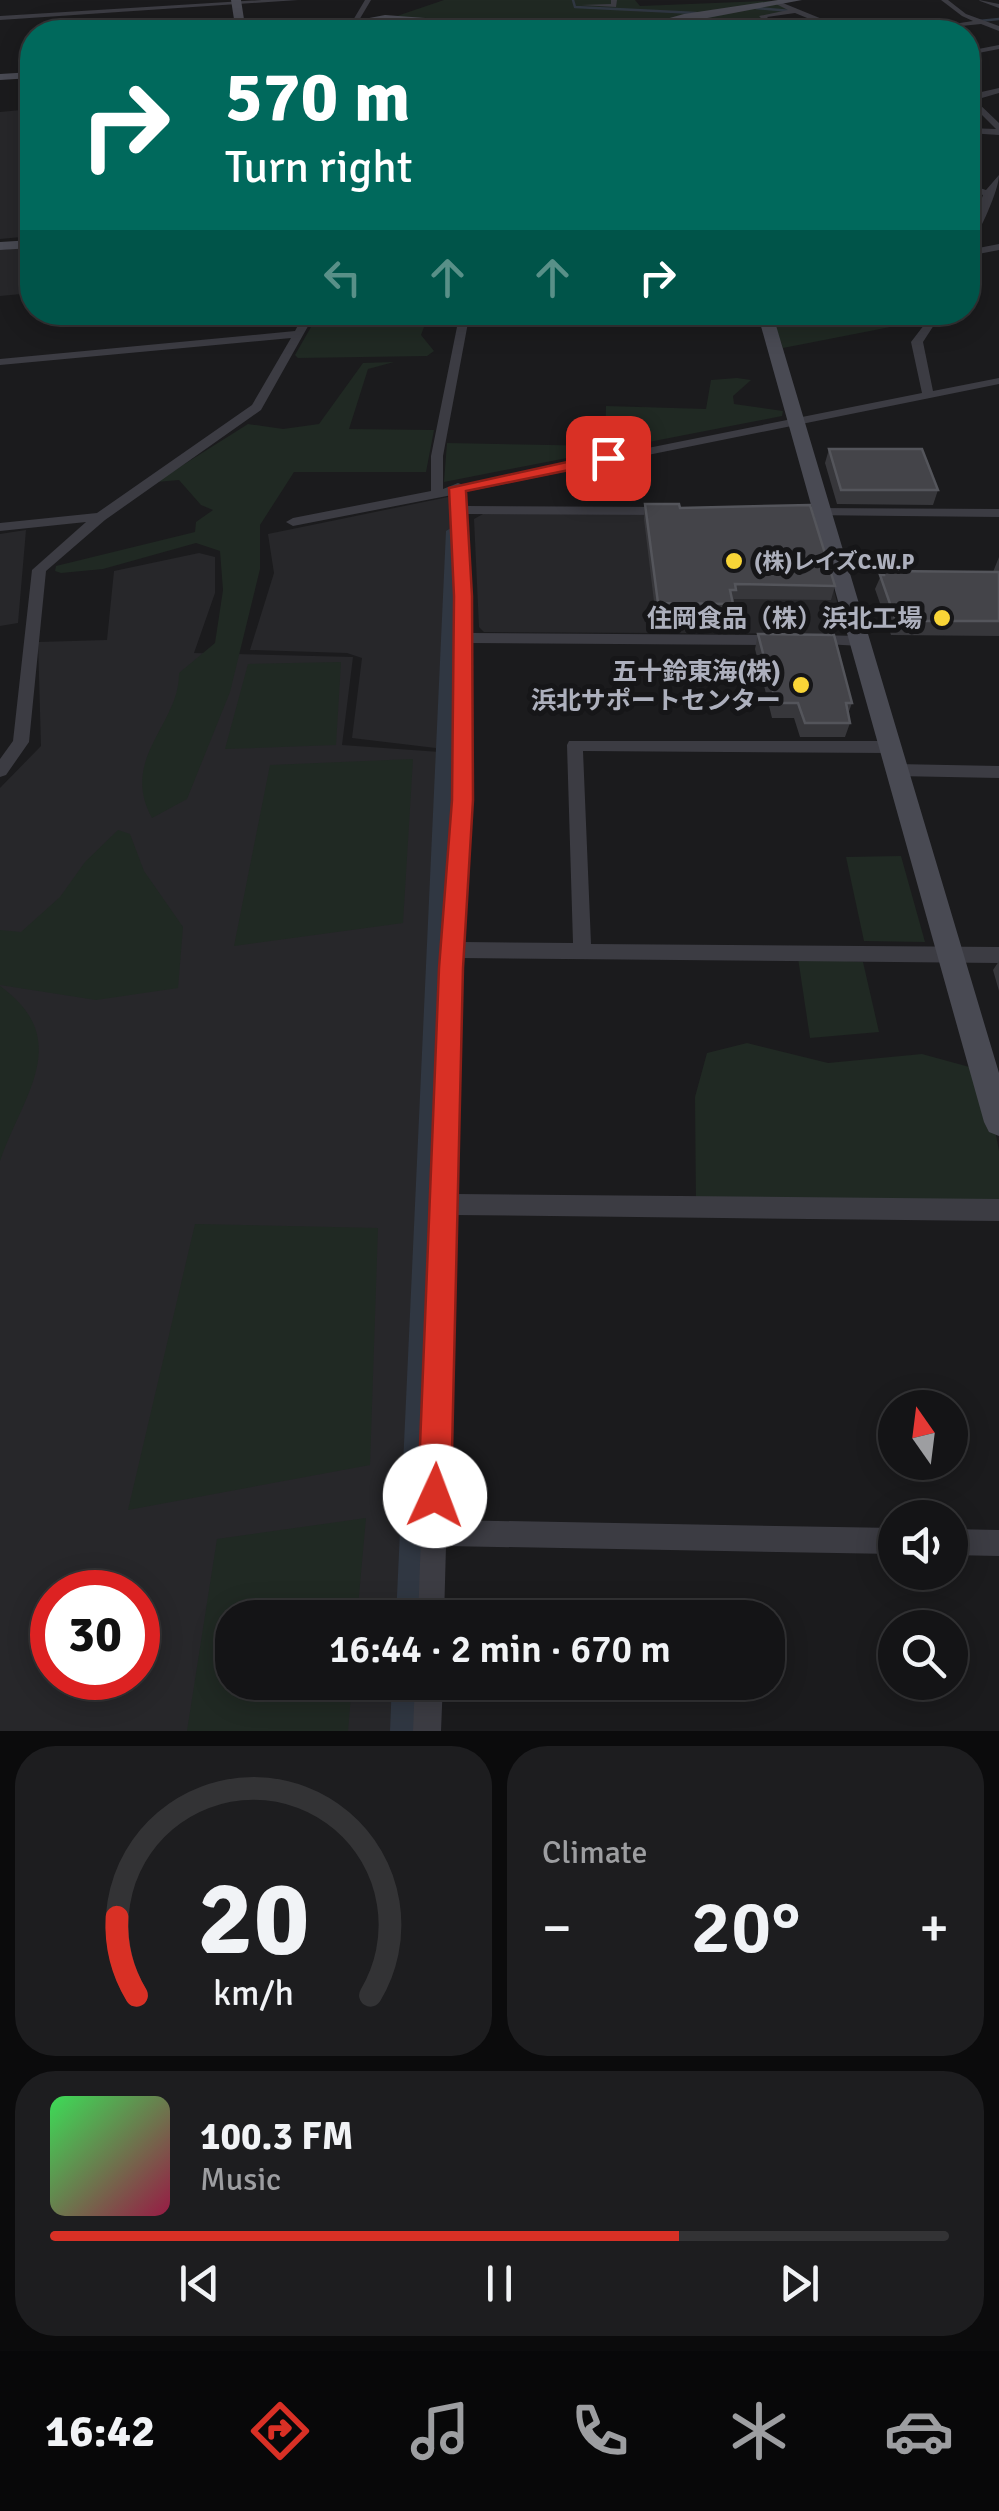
<!DOCTYPE html>
<html lang="en">
<head>
<meta charset="utf-8">
<style>
	:root { --surface:#141416; --page:#1d1d1f; --text:#f1f3f6; --muted:#9d9ea1; --line:#333335; --accent:#d93025 }
	body { margin:0; font-family:Signika,"Noto Sans JP",sans-serif; background:var(--page); color:var(--text); height:100vh; display:flex; flex-direction:column; font-size:38px; white-space:nowrap }
	* { box-sizing:border-box; margin:0 }
	p { font-size:32px; color:var(--muted) }
	.icon { flex:none; width:55px; height:55px; fill:none; stroke:currentColor; stroke-width:2; stroke-linecap:round; stroke-linejoin:round }
	.map { position:relative; height:1731px; overflow:hidden }
	.panel { display:flex; flex-direction:column; gap:15px; padding:15px; background:#0b0b0c; flex:1 }
	.panel>* { flex:none }
	.hud { position:absolute; left:20px; top:20px; width:960px; height:305px; border-radius:40px; box-shadow:0 5px 25px #0003,0 0 0 2px var(--line); background:#00695c; color:#fff; overflow:hidden }
	.needle { width:65px; rotate:346deg }
	.tools { position:absolute; left:878px; top:1390px; display:grid; gap:20px }
	.tools a { display:grid; place-items:center; width:90px; height:90px; border-radius:50%; background:var(--surface); box-shadow:0 5px 25px #0003,0 0 0 2px var(--line); font-size:50px }
	.speed { position:absolute; left:30px; top:1570px; display:flex; gap:20px; font-size:50px; font-weight:700; text-align:center }
	.speed>* { display:grid; place-content:center; width:130px; height:130px; border-radius:50%; background:var(--surface); box-shadow:0 5px 25px #0003,0 0 0 2px var(--line); line-height:1 }
	.speed .limit { border:15px solid #d22; background:#fff; color:#111 }
	.pin { position:absolute; display:grid; place-items:center; width:85px; height:85px; color:#fff; margin:-42px; border-radius:20px; box-shadow:0 5px 15px #0006 }
	.me { position:absolute; width:110px; margin:-55px; rotate:2deg; stroke-linejoin:round; filter:drop-shadow(0 0 8px #0008) }
	.turn { display:flex; align-items:center; gap:35px; height:210px; padding:0 40px; font-size:45px }
	.turn .icon { width:130px; height:130px; stroke-width:2.5 }
	.turn b { display:block; font-size:70px; line-height:85px }
	.lanes { display:flex; align-items:center; height:95px; padding:0 40px; background:#0003; justify-content:center; gap:50px; direction:ltr }
	.lanes .off { opacity:.35 }
	.big { font-size:75px; font-weight:600; line-height:1.1 }
	.panel .tile { flex:1; display:flex; flex-direction:column; justify-content:center; gap:15px; min-width:0; padding:0 35px; border-radius:40px; background:var(--page) }
	.panel .dial { align-items:center; gap:0 }
	.dial svg { height:260px; overflow:visible; fill:none; stroke:var(--line); stroke-width:7; stroke-linecap:round; text-anchor:middle }
	.dial text { fill:var(--text); stroke:none }
	.song { display:flex; align-items:center; gap:30px }
	.cover { width:120px; height:120px; border-radius:15px; background:linear-gradient(135deg,hsl(130 70% 55%),hsl(340 70% 35%)) }
	.played { height:10px; border-radius:5px; background:linear-gradient(90deg,var(--accent) 70%,var(--line) 70%) }
	.keys { display:flex; justify-content:space-around; direction:ltr }
	.heat { display:flex; justify-content:space-between; align-items:center; font-size:55px; direction:ltr }
	.panel .tiles { flex:1; display:grid; gap:15px; grid-template-columns:1fr 1fr }
	.tile:last-child { grid-column:span 2 }
	.trip { position:absolute; left:215px; top:1600px; width:570px; height:100px; border-radius:40px; background:var(--surface); box-shadow:0 5px 25px #0003,0 0 0 2px var(--line); font-weight:600; line-height:100px; text-align:center }
	.dock { display:flex; height:160px; justify-content:space-around; align-items:center; background:#080809; color:var(--muted) }
	.dock .icon { width:70px; height:70px }
	.dock .active { color:var(--accent) }
	.dock b { font-size:45px; color:var(--text) }
	.map>svg:first-child { display:block }
	.built { fill:#27272a; fill-rule:evenodd }
	.green { fill:#202923 }
	.lines { fill:none; stroke-linecap:round; stroke-linejoin:round }
	.stream { stroke:#303742; stroke-width:2.5 }
	.river { fill:#303742; fill-rule:evenodd }
	.street { fill:#3c3c43; fill-rule:evenodd }
	.secondary { fill:#494a53; fill-rule:evenodd }
	.wall { fill:#37373b }
	.building { fill:#444449; stroke:#54555b; stroke-width:2.5 }
	.route { fill:#d93025; stroke:#8d1f18; stroke-width:2.5 }
	.poi-dot { fill:#f9d537; stroke:#161618; stroke-width:4 }
	.labels { text-anchor:middle; stroke-width:10; stroke-linejoin:round; paint-order:stroke }
	.far-poi-label { font-size:22px; font-weight:bold; fill:#adb0bd; stroke:#161618; text-anchor:start }
	.poi-label { font-size:25px; font-weight:bold; fill:#adb0bd; stroke:#161618; text-anchor:end }
</style>
</head>
<body>
<div class="map">
<svg width="999" height="1731" viewBox="0 0 999 1731">
	<rect width="100%" height="100%" fill="#1b1b1d"/>
	<path class="built" d="M32,109V236L0,239V112Z
		M32,247V293L0,296V250Z
		M453,496L444,749L352,738L362,658L347,653L250,650L274,573L268,534Z
		M483,514H808L816,518L843,626L832,634L484,632L479,627L474,519Z
		M26,530L18,623L0,626V534Z
		M199,553L215,557V593L194,653L353,657L342,745L440,752L404,1617L232,1618V1682L402,1683L400,1731H0V788L41,746L38,642L107,640L114,571ZM52,1592H138V1678H52Z"/>
	<path class="green" d="M444,0H635L640,6L791,0L778,2L797,10L762,16L768,21L812,18L823,24L801,26L807,32H429L391,18Z
		M925,312L921,321L783,348L771,313Z
		M319,313V312L453,313L448,319L424,327L421,335L434,351L427,356L298,358L295,355Z
		M394,362L368,369L349,429L434,430L426,472H294L260,525V569L230,692L187,799L152,818C119,758 180,724 179,673L215,643L223,590L220,551L196,543L103,569L61,573L55,571L56,566L195,532L196,522L213,510L201,505L179,480L156,482L248,424L283,429L319,424L363,363Z
		M737,378L751,380L733,396L734,404L783,411L782,416L444,482L447,443L605,446L606,406L706,409L711,380Z
		M341,662L336,745L225,749L248,664Z
		M413,759L403,923L234,946L270,765Z
		M118,830L130,834L144,871L183,927L178,988L96,1000L0,985V930L21,932L60,897L85,862Z
		M901,856L925,942L864,941L846,857Z
		M798,958L863,962L879,1032L810,1038Z
		M0,986C75,1040 22,1096 0,1161Z
		M747,1043L828,1063L922,1054L984,1071L999,1151V1210L696,1206L695,1097L707,1053Z
		M195,1224L378,1228L370,1465L128,1510Z
		M366,1518L357,1617L232,1618V1682L352,1683L348,1731H187L217,1539Z"/>
	<g class="lines">
		<path class="stream" d="M573,0L575,7L696,13
			M756,8L791,11
			M979,21L999,19"/>
		<path class="river" d="M456,525L466,531L434,1618H396L446,531Z
			M392,1682H432L430,1731H390Z"/>
		<path class="street" d="M262,0H298L0,20V16Z
			M365,0H371L352,32H346Z
			M611,0H617L616,7L581,5L611,4Z
			M941,0H948L966,14L999,26V31L981,24L901,32L973,21L962,16Z
			M979,0L999,4V8L980,1Z
			M778,1L849,30L850,32H841L795,13L767,17L782,32H774L759,16L788,10L776,4Z
			M999,45V49L968,55V51Z
			M999,88V93L975,100L999,123V135L968,133V128L996,129L968,101V95Z
			M999,175C999,190 980,231 971,244L968,245V236L983,195L968,190V184L986,190Z
			M999,244V250L968,256V250Z
			M305,312H316L261,410L105,520L46,571L29,742L6,775L0,777V759L13,741L32,570L86,522L0,531V523L97,513L252,405L291,338L0,365V359L295,331Z
			M460,312H470L443,456V489L458,483L463,485L922,393L911,342L924,325L925,312H935L934,325L923,342L933,391L999,378V384L465,492V506L669,507L676,511L669,515L466,514L470,633L777,635L784,640L777,645L470,643L471,800L462,942L573,943L567,745L569,741H889L897,747L889,753L583,751L591,944L999,947V963L461,958L455,1194L999,1199V1221L454,1215L447,1520L895,1528V1554L446,1546L444,1618H418L442,968L455,800L456,596L452,495L293,526L286,522L293,518L431,491V456Z
			M810,508L999,509V517L805,515L803,512Z
			M813,635L860,636L867,641L860,646L808,643V637Z
			M896,764L999,766V778L896,776L888,770Z
			M950,1529L999,1530V1556L950,1555Z
			M415,1682H443L441,1731H413Z"/>
		<path class="secondary" d="M231,0H241L246,32H236Z
			M778,0H802L634,32H619L684,14Z
			M385,15L572,29L577,32L385,21C371,23 362,33 348,32L364,19Z
			M32,72V78L0,80V74Z
			M32,240V248L0,250V242Z
			M757,312H772L999,1073V1136L989,1132L984,1122Z"/>
	</g>
	<path class="wall" d="M829,449L938,490L933,505L837,504L825,463Z
		M645,504L680,508L835,586L831,600L734,599L730,619L656,618L644,519Z
		M999,557V636L891,635L875,589L883,571L993,572Z
		M758,634L852,703L848,714L850,723L845,737H800L794,718H772L755,649Z
		M999,961V991L993,970Z"/>
	<path class="building" d="M829,449H922L938,490H841Z
		M645,504H679L680,508L810,505L835,586L735,584L736,590H730L733,604L658,603Z
		M883,571L999,572V621H896L880,575H884Z
		M758,634L834,635L852,703H846L850,723H805L798,703H776Z"/>
	<path class="route" d="M608,453L616,458L613,461L466,491L472,596L473,800L463,968L451,1496L446,1508L435,1512L423,1508L418,1496L439,968L452,800L454,596L449,488Z"/>
	<g class="poi-dot">
		<circle cx="734" cy="561" r="10"/>
		<circle cx="942" cy="618" r="10"/>
		<circle cx="801" cy="685" r="10"/>
	</g>
	<g class="labels">
		<g class="far-poi-label">
			<text x="754" y="569">(株)レイズC.W.P</text>
		</g>
		<g class="poi-label">
			<text x="922" y="627">住岡食品（株）浜北工場</text>
			<text x="781" y="680">五十鈴東海(株)<tspan x="781" dy="29">浜北サポートセンター</tspan></text>
		</g>
	</g>
</svg>
<div class="tools">
<a><svg class="needle" viewBox="-14 -14 28 28"><path d="M0-13l5 13h-10z" fill="#e53935"/><path d="M0 13l5-13h-10z" fill="#9d9ea1"/></svg></a>
<a><svg class="icon" aria-label="sound" viewBox="0 0 24 24"><path d="M4 9h4l5-4v14l-5-4H4zM17 9q2 3 0 6"/></svg></a>
<a><svg class="icon" aria-label="search" viewBox="0 0 24 24"><circle cx="10" cy="10" r="6"/><path d="M15 15l6 6"/></svg></a>
</div>
<div class="speed"><div class="limit">30</div></div>
<div class="pin" style="left:608px;top:458px;background:#d93025"><svg class="icon" aria-label="arrive" viewBox="0 0 24 24"><path d="M6 21V4h12l-3 4 3 4H6"/></svg></div>
<svg class="me" style="left:435px;top:1496px" viewBox="-20 -20 40 40"><circle r="19" fill="#fff"/><path d="M0-13L10 11 0 6-10 11z" fill="#d93025"/></svg>
<div class="trip">16:44 · 2 min · 670 m</div>
<div class="hud">
<div class="turn"><svg class="icon" aria-label="right" viewBox="0 0 24 24"><path d="M7 20v-9h11M14 6l5 5-5 5"/></svg><div><b>570 m</b>Turn right</div></div>
<div class="lanes"><svg class="icon off" aria-label="left" viewBox="0 0 24 24"><path d="M17 20v-9H6M10 6l-5 5 5 5"/></svg><svg class="icon off" aria-label="ahead" viewBox="0 0 24 24"><path d="M12 20V5M6 11l6-6 6 6"/></svg><svg class="icon off" aria-label="ahead" viewBox="0 0 24 24"><path d="M12 20V5M6 11l6-6 6 6"/></svg><svg class="icon" aria-label="right" viewBox="0 0 24 24"><path d="M7 20v-9h11M14 6l5 5-5 5"/></svg></div>
</div>
</div>
<section class="panel">
<div class="tiles">
<div class="tile dial"><svg viewBox="0 0 100 80">
<path d="M14 69A42 42 0 1 1 86 69"/>
<path d="M14 69A42 42 0 0 1 8 45" stroke="#d93025"/>
<text x="50" y="56" font-size="32" font-weight="700">20</text>
<text x="50" y="72" font-size="11">km/h</text>
</svg></div>
<div class="tile"><p>Climate</p>
<div class="heat"><a>−</a><b class="big">20°</b><a>+</a></div>
</div>
<div class="tile">
<div class="song"><i class="cover"></i><div><b>100.3 FM</b><p>Music</p></div></div>
<div class="played"></div>
<div class="keys"><svg class="icon" aria-label="previous" viewBox="0 0 24 24"><path d="M18 5L8 12l10 7zM5 5v14"/></svg><svg class="icon" aria-label="pause" viewBox="0 0 24 24"><path d="M8 5v14M16 5v14"/></svg><svg class="icon" aria-label="next" viewBox="0 0 24 24"><path d="M6 5l10 7-10 7zM19 5v14"/></svg></div>
</div>
</div>
</section>
<nav class="dock">
<b>16:42</b>
<svg class="icon active" aria-label="directions" viewBox="0 0 24 24"><path d="M12 3l9 9-9 9-9-9zM9 14v-3h6M13 9l2 2-2 2"/></svg>
<svg class="icon" aria-label="music" viewBox="0 0 24 24"><path d="M9 18V5l10-2v13"/><circle cx="6" cy="18" r="3"/><circle cx="16" cy="16" r="3"/></svg>
<svg class="icon" aria-label="phone" viewBox="0 0 24 24"><path d="M5 4h4l2 5-3 2q2 4 5 5l2-3 5 2v4C11 20 4 13 5 4z"/></svg>
<svg class="icon" aria-label="climate" viewBox="0 0 24 24"><path d="M12 3v18M4 7l16 10M4 17L20 7"/></svg>
<svg class="icon" aria-label="car" viewBox="0 0 24 24"><path d="M5 17H2v-5l4-1 3-4h7l3 4 3 1v5h-3M9 17h6M6 11h13"/><circle cx="7" cy="17" r="2"/><circle cx="17" cy="17" r="2"/></svg>
</nav>
</body>
</html>
